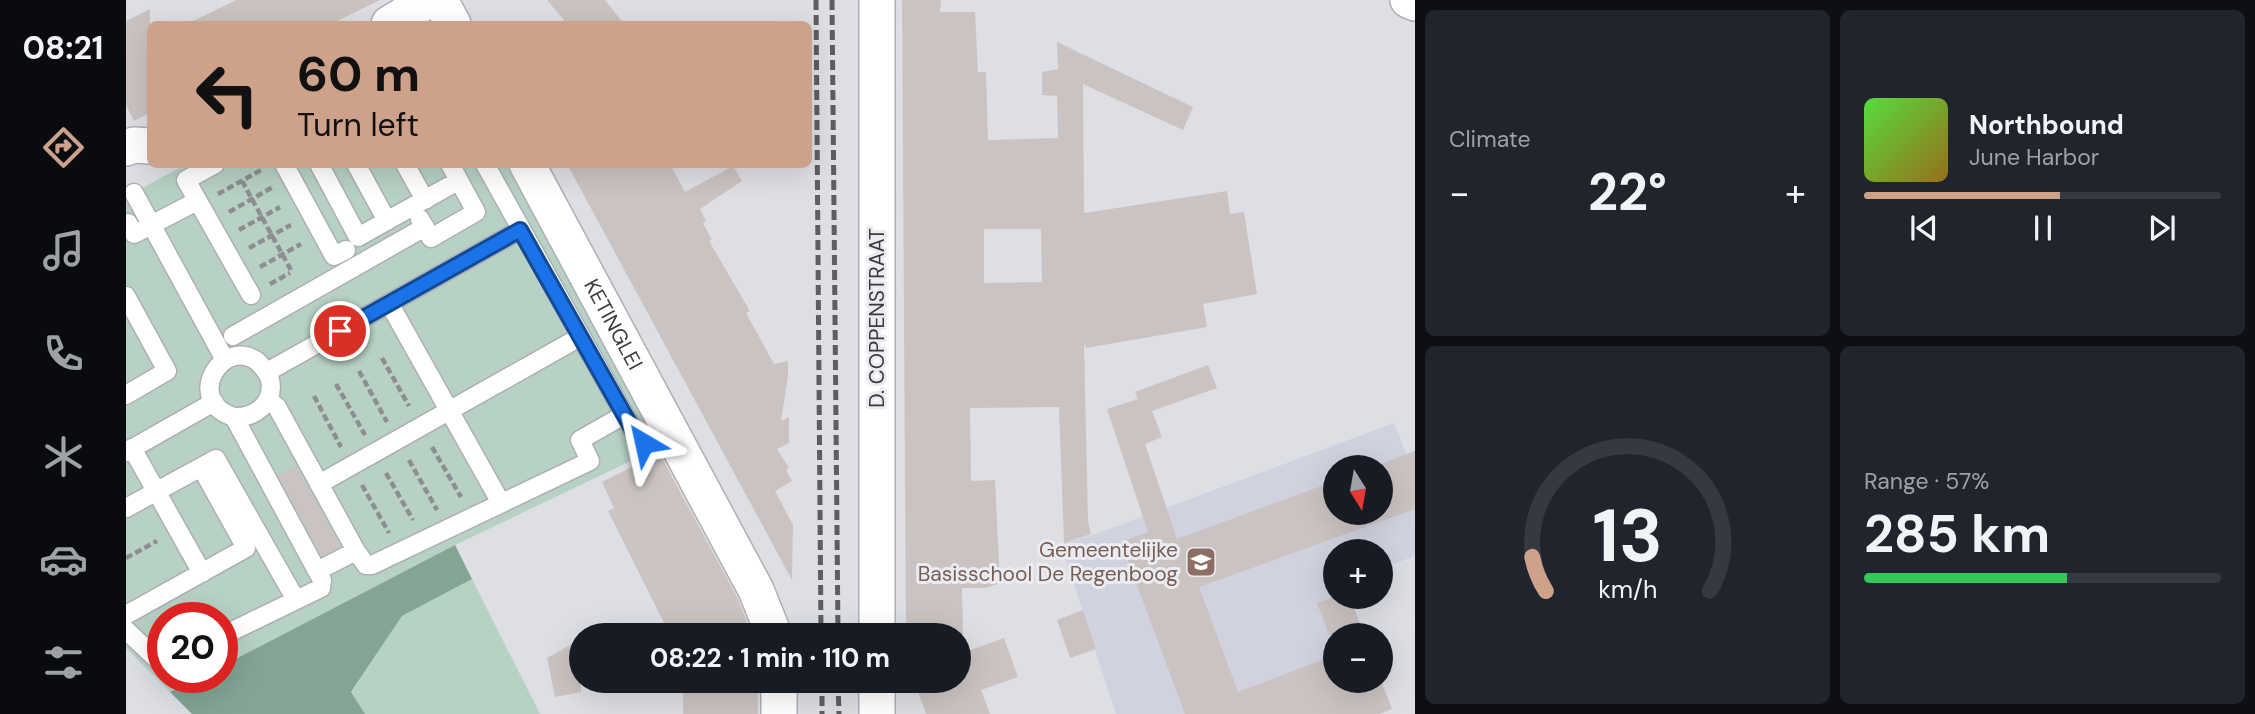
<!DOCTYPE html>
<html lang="en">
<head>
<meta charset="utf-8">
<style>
	:root { --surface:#171b24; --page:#20242c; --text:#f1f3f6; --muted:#9ea1a6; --line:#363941; --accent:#cda18a }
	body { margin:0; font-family:"DM Sans",sans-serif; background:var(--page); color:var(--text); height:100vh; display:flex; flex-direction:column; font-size:26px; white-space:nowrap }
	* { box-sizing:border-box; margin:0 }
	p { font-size:23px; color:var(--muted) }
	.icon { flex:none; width:38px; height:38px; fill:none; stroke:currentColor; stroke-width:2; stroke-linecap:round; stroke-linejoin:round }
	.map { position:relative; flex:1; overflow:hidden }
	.sheet { display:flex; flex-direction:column; gap:10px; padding:10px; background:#0d0f14; width:840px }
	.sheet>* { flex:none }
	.hud { position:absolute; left:21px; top:21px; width:665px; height:147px; border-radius:10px; box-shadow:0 7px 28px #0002; background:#cda18a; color:#111; overflow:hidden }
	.needle { width:46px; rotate:169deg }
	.buttons { position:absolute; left:1197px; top:455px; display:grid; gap:14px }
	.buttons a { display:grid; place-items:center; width:70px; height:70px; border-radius:50%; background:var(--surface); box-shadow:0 7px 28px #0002; font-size:35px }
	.speed { position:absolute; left:21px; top:602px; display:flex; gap:14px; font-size:35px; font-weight:700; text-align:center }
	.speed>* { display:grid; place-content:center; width:91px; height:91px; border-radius:50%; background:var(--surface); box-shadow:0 7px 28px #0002; line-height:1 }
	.speed .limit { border:10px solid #d22; background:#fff; color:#111 }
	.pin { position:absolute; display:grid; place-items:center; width:60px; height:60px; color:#fff; margin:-30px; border:4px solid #fff; border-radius:50%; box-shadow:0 2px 7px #0007 }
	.me { position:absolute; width:77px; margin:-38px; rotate:324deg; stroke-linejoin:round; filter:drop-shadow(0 0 5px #0008) }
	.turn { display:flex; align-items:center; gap:24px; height:147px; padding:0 35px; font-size:32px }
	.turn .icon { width:91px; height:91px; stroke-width:2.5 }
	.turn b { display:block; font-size:49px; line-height:60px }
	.big { font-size:52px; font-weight:700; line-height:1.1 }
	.sheet .widget { flex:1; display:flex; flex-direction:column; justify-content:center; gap:10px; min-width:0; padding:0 24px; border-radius:10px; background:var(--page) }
	.sheet .dial { align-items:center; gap:0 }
	.dial svg { height:182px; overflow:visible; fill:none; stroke:var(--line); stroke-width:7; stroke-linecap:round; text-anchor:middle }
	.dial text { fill:var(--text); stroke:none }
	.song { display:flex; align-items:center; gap:21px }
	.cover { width:84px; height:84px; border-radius:10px; background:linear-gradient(135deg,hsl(110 70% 55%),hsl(40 70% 35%)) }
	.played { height:7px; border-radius:4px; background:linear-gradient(90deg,var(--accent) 55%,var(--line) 55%) }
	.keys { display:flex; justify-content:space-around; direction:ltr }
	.heat { display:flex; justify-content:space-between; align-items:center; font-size:38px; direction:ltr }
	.charge { height:10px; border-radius:5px; background:linear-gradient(90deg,#34c759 57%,var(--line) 0) }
	.sheet .tiles { flex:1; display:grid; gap:10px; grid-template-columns:repeat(2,1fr) }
	.trip { position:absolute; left:443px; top:623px; width:402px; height:70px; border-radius:35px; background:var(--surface); box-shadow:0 7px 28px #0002; font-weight:700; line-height:70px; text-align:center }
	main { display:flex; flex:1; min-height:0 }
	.menu { display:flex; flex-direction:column; width:126px; justify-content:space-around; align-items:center; background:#090b0e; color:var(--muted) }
	.menu .icon { width:49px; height:49px }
	.menu .on { color:var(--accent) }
	.menu b { font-size:32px; color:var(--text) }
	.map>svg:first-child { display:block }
	.built { fill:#d0d2df; fill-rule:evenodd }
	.green { fill:#b7d1c4 }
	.forest { fill:#84a495 }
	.building { fill:#cbc3c2; fill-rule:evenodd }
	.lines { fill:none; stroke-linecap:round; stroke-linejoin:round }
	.lane-casing { stroke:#aeafb4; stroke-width:21 }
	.street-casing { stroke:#aeafb4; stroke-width:38 }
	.path { stroke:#8d8d92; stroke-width:4.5; stroke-dasharray:7 3.5; stroke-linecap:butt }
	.lane { stroke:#fff; stroke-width:18 }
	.street { stroke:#fff; stroke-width:35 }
	.rail { stroke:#5e5e62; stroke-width:5; stroke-dasharray:10 5; stroke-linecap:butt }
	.route-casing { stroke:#114b97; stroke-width:18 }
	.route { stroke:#1a73e8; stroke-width:12 }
	.labels { text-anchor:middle; stroke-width:6; stroke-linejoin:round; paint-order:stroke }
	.street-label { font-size:21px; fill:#3a3a3d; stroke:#ebecf2 }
	.education-label { font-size:21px; fill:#785e54; stroke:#ebecf2; text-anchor:end }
</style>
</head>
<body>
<main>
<nav class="menu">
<b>08:21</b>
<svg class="icon on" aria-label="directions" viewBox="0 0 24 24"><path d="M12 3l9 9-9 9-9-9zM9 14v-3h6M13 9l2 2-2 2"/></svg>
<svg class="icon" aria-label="music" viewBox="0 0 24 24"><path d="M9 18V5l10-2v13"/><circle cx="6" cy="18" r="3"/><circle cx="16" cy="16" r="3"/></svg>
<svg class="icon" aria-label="phone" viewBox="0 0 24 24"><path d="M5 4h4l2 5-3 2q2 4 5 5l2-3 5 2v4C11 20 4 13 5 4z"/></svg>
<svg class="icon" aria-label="climate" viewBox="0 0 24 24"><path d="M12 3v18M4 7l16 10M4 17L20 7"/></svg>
<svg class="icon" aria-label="car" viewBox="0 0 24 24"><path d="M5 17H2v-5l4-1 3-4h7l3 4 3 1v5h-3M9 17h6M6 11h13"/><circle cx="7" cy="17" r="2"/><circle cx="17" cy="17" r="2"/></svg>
<svg class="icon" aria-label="filters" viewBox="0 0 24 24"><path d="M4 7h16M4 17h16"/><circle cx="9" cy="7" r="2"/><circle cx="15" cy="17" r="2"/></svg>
</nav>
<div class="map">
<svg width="1289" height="714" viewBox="0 0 1289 714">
	<rect width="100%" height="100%" fill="#dedfe5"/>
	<path class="built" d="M1268,423L1280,454L1289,451V556L1255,569V551H1209V597H1224L1238,635H1209V681L1255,679L1266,709L1253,714H990L935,544L970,534ZM1209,467H1255V513H1209Z"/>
	<path class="green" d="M58,165H380L534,447L329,545L96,666V618H37V677H74L44,692L0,648V197Z
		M346,579L414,714H239L225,693L276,616Z"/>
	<path class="forest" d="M329,545L346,579L276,616L225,692L239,714H66L44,692L74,677H96V666Z"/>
	<path class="building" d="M110,0H254L205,24H61Z
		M421,0H479L498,24H441Z
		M776,0H815L814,12H849L852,72H860L862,140L932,138L931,96L916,95V72L932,69L931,42L1067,107L1057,130L957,84L958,213L1101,191L1104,214L1118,212L1131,294L1077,304L1081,327L960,348L958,343L962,521L965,534L938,543L933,407L844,408L845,481L869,480L874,583L860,588H836L837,635H780ZM858,229H915L916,282L858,283Z
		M24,9V113L8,121L0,105V21Z
		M441,164H544L559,192L607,166L616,181L574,209L580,221L577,223L586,240L583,241L624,311L620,313L648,364L662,361V376L655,421L663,417V443L651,449L663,468L660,470L666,481L649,491L667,525L666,580Z
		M1082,365L1091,388L1026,411L1036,437L1019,444L1051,539L1209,481V513H1255V464L1289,451V509L1073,587L1112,692L1209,655V681H1255L1266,709L1253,714H1059L995,542L1022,532L981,409L1012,399L1009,392Z
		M533,453L612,599L626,635H544L482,511L488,508L476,482Z
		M170,466L214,546L196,556L152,476Z
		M1208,597H1224L1238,635H1203L1191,603Z
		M957,610L970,649L944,658L931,620Z
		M878,638L892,677L855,690L864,714H800L788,681H833V654Z
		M455,639V692L429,697L421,658Z
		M557,681H632V714H557Z"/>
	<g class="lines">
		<g class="lane-casing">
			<path id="lane" d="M89,164L60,180L125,295
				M158,164L208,256L220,250
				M193,164L232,237L332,181
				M230,164L261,221
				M279,164L299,200
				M359,164L512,439L518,442
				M8,193L99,360
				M294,219L305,238L350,212L324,164
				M0,224L2,223L8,234L71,201
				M0,296L41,371L0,395
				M263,303L375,503
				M107,336L299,227
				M141,372L394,230
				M108,417C129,418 149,403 144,380C142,373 137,367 132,362C96,335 57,401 108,417L191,571L230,551L151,407L142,399
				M6,448L76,573
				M0,452L88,402
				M193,484L454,337
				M0,508L90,459L170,600
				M230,551L240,565H246L464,461L454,440L498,415
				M0,615L120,548L75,467
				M0,630L37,665
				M96,636L195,588L196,580L191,571"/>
		</g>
		<g class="street-casing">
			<g id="street">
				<path d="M314,0L327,24"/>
				<path d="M1282,0L1289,3"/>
				<path d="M263,24L302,0"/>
				<path d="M0,148L8,145L24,146"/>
				<path id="s1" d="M401,164L630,590L648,635"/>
				<path d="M751,635V0"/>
				<path d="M653,681V714"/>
				<path d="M751,714V681"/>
			</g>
		</g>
		<path class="path" d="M116,181L166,272
			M92,194L137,169
			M103,212L147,187
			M113,230L154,207
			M123,248L165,225
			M134,267L175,244
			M144,284L164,273
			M256,358L283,406
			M233,371L261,422
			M210,384L239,435
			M188,396L215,447
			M306,447L335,497
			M283,460L311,510
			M260,473L287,520
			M236,485L263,533
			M0,558L31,541"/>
		<use href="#lane" class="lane"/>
		<use href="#street" class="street"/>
		<path class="rail" d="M690,0L695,635
			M706,0L712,635
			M696,681V714
			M712,681L713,714"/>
	</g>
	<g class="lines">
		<g class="route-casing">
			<path id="route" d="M214,331L394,230L512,439L518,443"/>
		</g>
		<use href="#route" class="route"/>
	</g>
	<defs>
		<g id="school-square" transform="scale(1.575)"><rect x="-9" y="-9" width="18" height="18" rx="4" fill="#8d6e63" stroke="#ebecf2"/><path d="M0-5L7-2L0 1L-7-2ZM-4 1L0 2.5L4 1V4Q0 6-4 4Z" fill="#fff"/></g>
	</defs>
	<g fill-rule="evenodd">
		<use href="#school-square" x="1075" y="562"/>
	</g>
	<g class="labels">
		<g class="street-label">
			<text transform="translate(751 318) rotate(-90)" y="7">D. COPPENSTRAAT</text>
			<text dy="7" stroke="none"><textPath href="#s1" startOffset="182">KETINGLEI</textPath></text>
		</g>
		<g class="education-label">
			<text x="1052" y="557">Gemeentelijke<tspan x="1052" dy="24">Basisschool De Regenboog</tspan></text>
		</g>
	</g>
</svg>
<div class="buttons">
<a><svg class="needle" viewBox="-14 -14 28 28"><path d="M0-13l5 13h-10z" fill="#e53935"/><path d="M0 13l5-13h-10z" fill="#9ea1a6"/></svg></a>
<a>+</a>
<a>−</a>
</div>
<div class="speed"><div class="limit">20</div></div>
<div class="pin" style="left:214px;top:331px;background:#d93025"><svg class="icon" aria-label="arrive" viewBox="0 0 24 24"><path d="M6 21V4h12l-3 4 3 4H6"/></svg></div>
<svg class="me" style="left:518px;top:443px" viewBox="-20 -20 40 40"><path d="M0-17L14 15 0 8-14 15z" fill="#1a73e8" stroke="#fff" stroke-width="4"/></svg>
<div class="trip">08:22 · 1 min · 110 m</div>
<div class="hud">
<div class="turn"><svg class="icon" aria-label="left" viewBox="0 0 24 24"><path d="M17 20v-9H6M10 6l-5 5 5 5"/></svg><div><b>60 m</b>Turn left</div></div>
</div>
</div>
<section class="sheet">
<div class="tiles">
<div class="widget"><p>Climate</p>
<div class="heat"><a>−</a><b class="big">22°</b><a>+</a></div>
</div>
<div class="widget">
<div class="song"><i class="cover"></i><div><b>Northbound</b><p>June Harbor</p></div></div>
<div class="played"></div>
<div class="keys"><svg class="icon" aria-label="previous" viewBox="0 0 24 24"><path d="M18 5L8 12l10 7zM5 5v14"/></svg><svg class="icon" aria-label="pause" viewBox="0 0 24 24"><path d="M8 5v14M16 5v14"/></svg><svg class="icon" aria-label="next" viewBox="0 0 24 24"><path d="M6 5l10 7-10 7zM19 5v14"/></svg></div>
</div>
<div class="widget dial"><svg viewBox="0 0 100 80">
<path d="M14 69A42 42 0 1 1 86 69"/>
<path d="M14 69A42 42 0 0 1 8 54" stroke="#cda18a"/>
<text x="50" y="56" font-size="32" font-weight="700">13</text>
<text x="50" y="72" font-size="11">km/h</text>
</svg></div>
<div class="widget"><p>Range · 57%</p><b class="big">285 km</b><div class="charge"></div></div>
</div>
</section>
</main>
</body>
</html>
